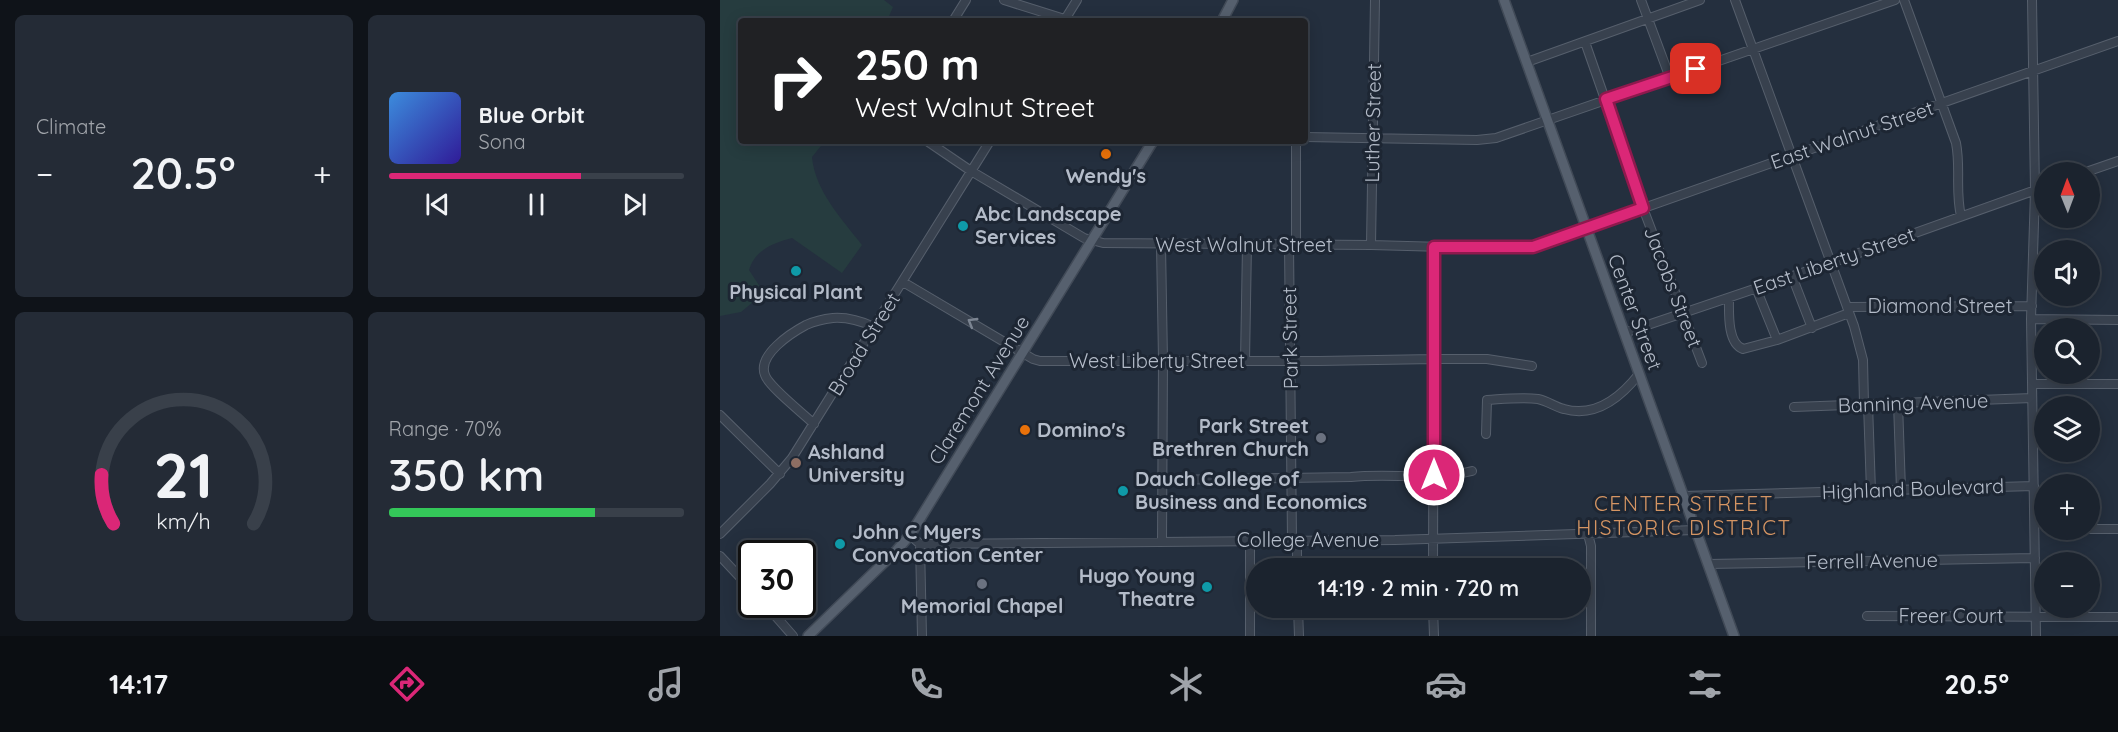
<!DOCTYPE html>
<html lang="en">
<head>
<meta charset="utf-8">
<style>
	:root { --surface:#1b232e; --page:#242b36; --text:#f1f3f6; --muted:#a0a4aa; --line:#39404a; --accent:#db2777 }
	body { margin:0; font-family:Quicksand,sans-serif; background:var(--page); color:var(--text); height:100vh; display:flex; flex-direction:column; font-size:22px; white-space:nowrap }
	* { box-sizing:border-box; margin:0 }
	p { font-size:20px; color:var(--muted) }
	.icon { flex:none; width:33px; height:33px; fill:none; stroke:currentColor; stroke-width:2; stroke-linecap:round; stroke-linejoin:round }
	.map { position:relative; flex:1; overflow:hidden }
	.details { display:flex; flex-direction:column; gap:15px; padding:15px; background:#0f1319; width:720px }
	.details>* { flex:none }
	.hud { position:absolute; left:18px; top:18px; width:570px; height:126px; border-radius:6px; box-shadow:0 3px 15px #0003,0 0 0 2px var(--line); background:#202124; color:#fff; overflow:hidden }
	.needle { width:39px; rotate:359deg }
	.buttons { position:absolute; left:1314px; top:162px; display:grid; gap:12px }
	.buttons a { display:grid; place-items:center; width:66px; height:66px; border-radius:50%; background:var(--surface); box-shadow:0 3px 15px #0003,0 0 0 2px var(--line); font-size:30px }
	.speed { position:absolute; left:18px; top:540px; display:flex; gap:12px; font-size:30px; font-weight:700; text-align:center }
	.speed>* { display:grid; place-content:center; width:78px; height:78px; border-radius:50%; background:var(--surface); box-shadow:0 3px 15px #0003,0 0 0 2px var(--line); line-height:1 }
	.speed .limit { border:3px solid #111; border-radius:9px; background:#fff; color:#111 }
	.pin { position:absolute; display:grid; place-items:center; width:51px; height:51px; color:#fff; margin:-26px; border-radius:12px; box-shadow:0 3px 9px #0006 }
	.me { position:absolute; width:66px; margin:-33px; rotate:0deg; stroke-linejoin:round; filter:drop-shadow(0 0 4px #0008) }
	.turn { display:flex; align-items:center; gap:21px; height:126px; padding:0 18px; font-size:27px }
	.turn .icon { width:78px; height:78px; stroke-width:2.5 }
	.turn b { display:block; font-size:42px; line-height:51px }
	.big { font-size:45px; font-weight:600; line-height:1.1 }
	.details .tile { flex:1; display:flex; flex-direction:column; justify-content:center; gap:9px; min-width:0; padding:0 21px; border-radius:9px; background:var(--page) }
	.details .dial { align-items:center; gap:0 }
	.dial svg { height:156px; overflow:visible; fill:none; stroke:var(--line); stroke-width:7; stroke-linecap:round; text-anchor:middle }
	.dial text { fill:var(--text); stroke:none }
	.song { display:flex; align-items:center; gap:18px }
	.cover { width:72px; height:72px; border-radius:9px; background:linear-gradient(135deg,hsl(210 70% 55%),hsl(250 70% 35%)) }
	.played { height:6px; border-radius:3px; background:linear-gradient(90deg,var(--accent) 65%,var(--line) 65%) }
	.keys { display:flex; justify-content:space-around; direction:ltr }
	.heat { display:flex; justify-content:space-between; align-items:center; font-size:33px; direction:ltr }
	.charge { height:9px; border-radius:4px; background:linear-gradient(90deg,#34c759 70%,var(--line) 0) }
	.details .tiles { flex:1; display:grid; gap:15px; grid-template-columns:repeat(2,1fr) }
	.trip { position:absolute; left:526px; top:558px; width:345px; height:60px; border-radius:30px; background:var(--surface); box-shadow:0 3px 15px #0003,0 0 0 2px var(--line); font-weight:600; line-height:60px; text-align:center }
	.tabs { display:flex; height:96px; justify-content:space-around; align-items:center; background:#0b0e12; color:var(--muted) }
	.tabs .icon { width:42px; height:42px }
	.tabs .selected { color:var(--accent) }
	.tabs b { font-size:27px; color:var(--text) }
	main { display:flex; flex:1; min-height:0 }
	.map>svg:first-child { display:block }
	.green { fill:#263c3f }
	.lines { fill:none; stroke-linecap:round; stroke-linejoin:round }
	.minor-casing { stroke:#565f6c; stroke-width:10 }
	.major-casing { stroke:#414a57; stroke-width:12 }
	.minor { stroke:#38414e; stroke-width:8 }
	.major { stroke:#56606e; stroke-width:9 }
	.oneway { stroke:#7c8592 }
	.route-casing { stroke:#8e194d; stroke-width:15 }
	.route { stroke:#db2777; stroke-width:10 }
	.food-dot { fill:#e8710a; stroke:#1d2633; stroke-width:2 }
	.culture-dot { fill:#0f9aa8; stroke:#1d2633; stroke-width:2 }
	.worship-dot { fill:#6b7280; stroke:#1d2633; stroke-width:2 }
	.education-dot { fill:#8d6e63; stroke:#1d2633; stroke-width:2 }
	.labels { text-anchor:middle; stroke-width:6; stroke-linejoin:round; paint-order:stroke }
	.street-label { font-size:20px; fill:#b4bcc9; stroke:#1d2633 }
	.poi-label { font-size:20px; font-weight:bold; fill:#b4bcc9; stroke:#1d2633; text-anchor:start }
	.neighbourhood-label { font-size:21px; letter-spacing:1.5px; fill:#d59563; stroke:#1d2633 }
</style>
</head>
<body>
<main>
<section class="details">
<div class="tiles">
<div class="tile"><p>Climate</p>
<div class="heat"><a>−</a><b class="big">20.5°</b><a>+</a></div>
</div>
<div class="tile">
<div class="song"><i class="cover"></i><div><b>Blue Orbit</b><p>Sona</p></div></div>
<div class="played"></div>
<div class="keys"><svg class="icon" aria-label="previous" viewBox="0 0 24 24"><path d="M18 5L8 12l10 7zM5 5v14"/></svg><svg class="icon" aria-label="pause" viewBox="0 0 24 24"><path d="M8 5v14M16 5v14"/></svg><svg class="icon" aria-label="next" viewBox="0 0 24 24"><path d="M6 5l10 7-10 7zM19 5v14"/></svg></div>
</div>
<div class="tile dial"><svg viewBox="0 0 100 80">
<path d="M14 69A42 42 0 1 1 86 69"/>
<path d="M14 69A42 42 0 0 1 8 44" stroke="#db2777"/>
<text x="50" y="56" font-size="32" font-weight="700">21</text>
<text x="50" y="72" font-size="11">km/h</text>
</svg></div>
<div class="tile"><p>Range · 70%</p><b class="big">350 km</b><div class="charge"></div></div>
</div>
</section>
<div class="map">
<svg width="1398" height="636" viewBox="0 0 1398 636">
	<rect width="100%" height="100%" fill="#242f3e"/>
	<path class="green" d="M0,0H164L173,7L167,21H21V141H105L92,157C95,191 122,219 142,245L122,273L72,238C53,243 35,250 29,270L44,293L21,312L0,316Z"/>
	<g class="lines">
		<g class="minor-casing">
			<path id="minor" d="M284,0L351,21
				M921,0L950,78
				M1015,0L1134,326L1143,360L1144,404
				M1184,0L1236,143C1241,168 1235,191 1241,216
				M1312,0L1315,191L1311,319L1316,636
				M233,21L246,0
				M344,21L357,0
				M865,42L923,208L982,363
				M807,62L980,0
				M585,137L757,140L776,138L1175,0
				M207,141L251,171L364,238L383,243L651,245L796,249L813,247L1398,41
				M576,141V245
				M1366,172L1398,161
				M441,245L443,360L442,542
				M569,245L572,540
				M651,245L655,0
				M1072,276L1092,328
				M183,282L313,359L320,361H599L714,359H767L812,366
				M1036,288L1057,340
				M1009,298C1009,312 1007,343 1023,349L1057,340L1129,313
				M1127,307L1312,306
				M1311,319L1398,320
				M904,333L1111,263L1324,187
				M525,361L527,245
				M1312,384H1398
				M1178,403L1181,490
				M1148,404L1151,491
				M1074,407L1312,398
				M0,415L60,474
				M94,424C84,414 49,387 45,375C37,355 71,333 86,325C95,321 104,319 113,318C128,317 141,321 154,327
				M766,434L767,400C784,399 802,397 818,399C828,401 835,407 844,409C876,418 901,397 919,374
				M443,480L631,477C670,473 714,481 752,471
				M964,496L1314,486
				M1370,529H1398
				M0,534L50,484L72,458L270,141
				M868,534L871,546V636
				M190,535L200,544L202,636
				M530,540V636
				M577,540V568
				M200,544L675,540L975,530
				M0,556L32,590
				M988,564L1315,558
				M713,568L714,247
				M45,604L73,636
				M578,608L579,636
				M713,608L714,636
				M1147,616L1398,617"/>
		</g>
		<g class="major-casing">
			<path id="major" d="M784,0L1014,636
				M502,21L513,0
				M88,636L177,550L190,535L433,141"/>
		</g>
		<use href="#minor" class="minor"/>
		<use href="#major" class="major"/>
	</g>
	<defs><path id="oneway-chevron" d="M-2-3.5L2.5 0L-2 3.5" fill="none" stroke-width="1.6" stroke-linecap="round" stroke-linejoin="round" transform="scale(1.5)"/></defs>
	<use class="oneway" href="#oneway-chevron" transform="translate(252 322) rotate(-149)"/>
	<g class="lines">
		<g class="route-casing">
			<path id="route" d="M714,475V247H813L923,208L886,99L976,69"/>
		</g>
		<use href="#route" class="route"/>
	</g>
	<g class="food-dot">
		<circle cx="386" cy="154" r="6"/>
		<circle cx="305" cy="430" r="6"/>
	</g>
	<g class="culture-dot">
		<circle cx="243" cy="226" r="6"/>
		<circle cx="76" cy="271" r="6"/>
		<circle cx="403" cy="491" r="6"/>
		<circle cx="120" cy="544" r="6"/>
		<circle cx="487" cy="587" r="6"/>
	</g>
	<g class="worship-dot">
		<circle cx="601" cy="438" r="6"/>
		<circle cx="262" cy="584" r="6"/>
	</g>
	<circle class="education-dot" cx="76" cy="463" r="6"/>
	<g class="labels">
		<g class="street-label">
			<text transform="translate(653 123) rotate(-89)" y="7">Luther Street</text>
			<text transform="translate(1132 135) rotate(-19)" y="7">East Walnut Street</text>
			<text x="524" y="252">West Walnut Street</text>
			<text transform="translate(1114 261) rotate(-19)" y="7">East Liberty Street</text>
			<text transform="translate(953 287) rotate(69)" y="7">Jacobs Street</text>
			<text x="1220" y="313">Diamond Street</text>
			<text transform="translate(915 312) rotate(70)" y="7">Center Street</text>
			<text transform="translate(570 338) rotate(-91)" y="7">Park Street</text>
			<text transform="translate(144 344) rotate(-58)" y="7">Broad Street</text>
			<text x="437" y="368">West Liberty Street</text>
			<text transform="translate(259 390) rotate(-58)" y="7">Claremont Avenue</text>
			<text transform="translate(1193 403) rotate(-2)" y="7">Banning Avenue</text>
			<text transform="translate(1193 489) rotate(-2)" y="7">Highland Boulevard</text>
			<text x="588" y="547">College Avenue</text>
			<text transform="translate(1152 561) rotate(-1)" y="7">Ferrell Avenue</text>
			<text x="1231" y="623">Freer Court</text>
		</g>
		<g class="poi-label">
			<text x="386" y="183" text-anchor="middle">Wendy's</text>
			<text x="255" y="221">Abc Landscape<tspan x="255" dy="23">Services</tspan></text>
			<text x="76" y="299" text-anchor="middle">Physical Plant</text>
			<text x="589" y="433" text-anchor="end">Park Street<tspan x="589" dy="23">Brethren Church</tspan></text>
			<text x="317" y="437">Domino's</text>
			<text x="88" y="459">Ashland<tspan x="88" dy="23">University</tspan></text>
			<text x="415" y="486">Dauch College of<tspan x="415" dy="23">Business and Economics</tspan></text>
			<text x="132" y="539">John C Myers<tspan x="132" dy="23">Convocation Center</tspan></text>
			<text x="475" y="583" text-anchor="end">Hugo Young<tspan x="475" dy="23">Theatre</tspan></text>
			<text x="262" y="613" text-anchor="middle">Memorial Chapel</text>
		</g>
		<g class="neighbourhood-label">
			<text x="964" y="511">CENTER STREET<tspan x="964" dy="24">HISTORIC DISTRICT</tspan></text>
		</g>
	</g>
</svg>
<div class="buttons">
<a><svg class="needle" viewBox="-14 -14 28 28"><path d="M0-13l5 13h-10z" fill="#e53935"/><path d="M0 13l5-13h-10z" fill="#a0a4aa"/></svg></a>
<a><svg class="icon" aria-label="sound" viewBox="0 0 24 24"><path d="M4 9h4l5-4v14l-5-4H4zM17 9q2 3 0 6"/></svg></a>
<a><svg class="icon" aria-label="search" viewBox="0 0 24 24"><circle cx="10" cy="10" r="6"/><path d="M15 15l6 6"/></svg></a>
<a><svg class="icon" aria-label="layers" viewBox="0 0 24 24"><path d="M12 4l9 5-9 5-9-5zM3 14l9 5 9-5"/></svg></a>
<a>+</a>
<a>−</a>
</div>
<div class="speed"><div class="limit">30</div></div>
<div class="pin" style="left:976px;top:69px;background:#d93025"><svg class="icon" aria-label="arrive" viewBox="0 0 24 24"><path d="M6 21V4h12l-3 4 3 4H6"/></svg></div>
<svg class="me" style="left:714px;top:475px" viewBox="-20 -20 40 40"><circle r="17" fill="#db2777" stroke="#fff" stroke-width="3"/><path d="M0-11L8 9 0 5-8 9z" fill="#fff"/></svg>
<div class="trip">14:19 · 2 min · 720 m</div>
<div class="hud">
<div class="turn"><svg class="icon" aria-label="right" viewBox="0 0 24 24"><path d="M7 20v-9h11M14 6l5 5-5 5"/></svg><div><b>250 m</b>West Walnut Street</div></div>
</div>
</div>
</main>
<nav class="tabs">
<b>14:17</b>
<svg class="icon selected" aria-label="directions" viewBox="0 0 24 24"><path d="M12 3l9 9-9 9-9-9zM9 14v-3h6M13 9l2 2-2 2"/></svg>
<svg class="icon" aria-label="music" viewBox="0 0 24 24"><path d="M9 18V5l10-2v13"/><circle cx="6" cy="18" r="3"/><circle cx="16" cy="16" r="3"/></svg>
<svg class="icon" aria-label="phone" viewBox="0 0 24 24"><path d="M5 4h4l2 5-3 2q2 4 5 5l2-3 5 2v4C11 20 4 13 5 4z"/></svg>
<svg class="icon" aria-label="climate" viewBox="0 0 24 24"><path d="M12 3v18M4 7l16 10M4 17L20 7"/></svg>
<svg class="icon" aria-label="car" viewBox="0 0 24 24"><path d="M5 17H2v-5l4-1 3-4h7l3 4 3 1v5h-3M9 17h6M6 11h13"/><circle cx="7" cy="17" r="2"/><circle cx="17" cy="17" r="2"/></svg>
<svg class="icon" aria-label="filters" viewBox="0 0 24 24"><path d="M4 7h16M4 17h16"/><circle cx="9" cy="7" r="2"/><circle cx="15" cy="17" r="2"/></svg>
<b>20.5°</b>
</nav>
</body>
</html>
